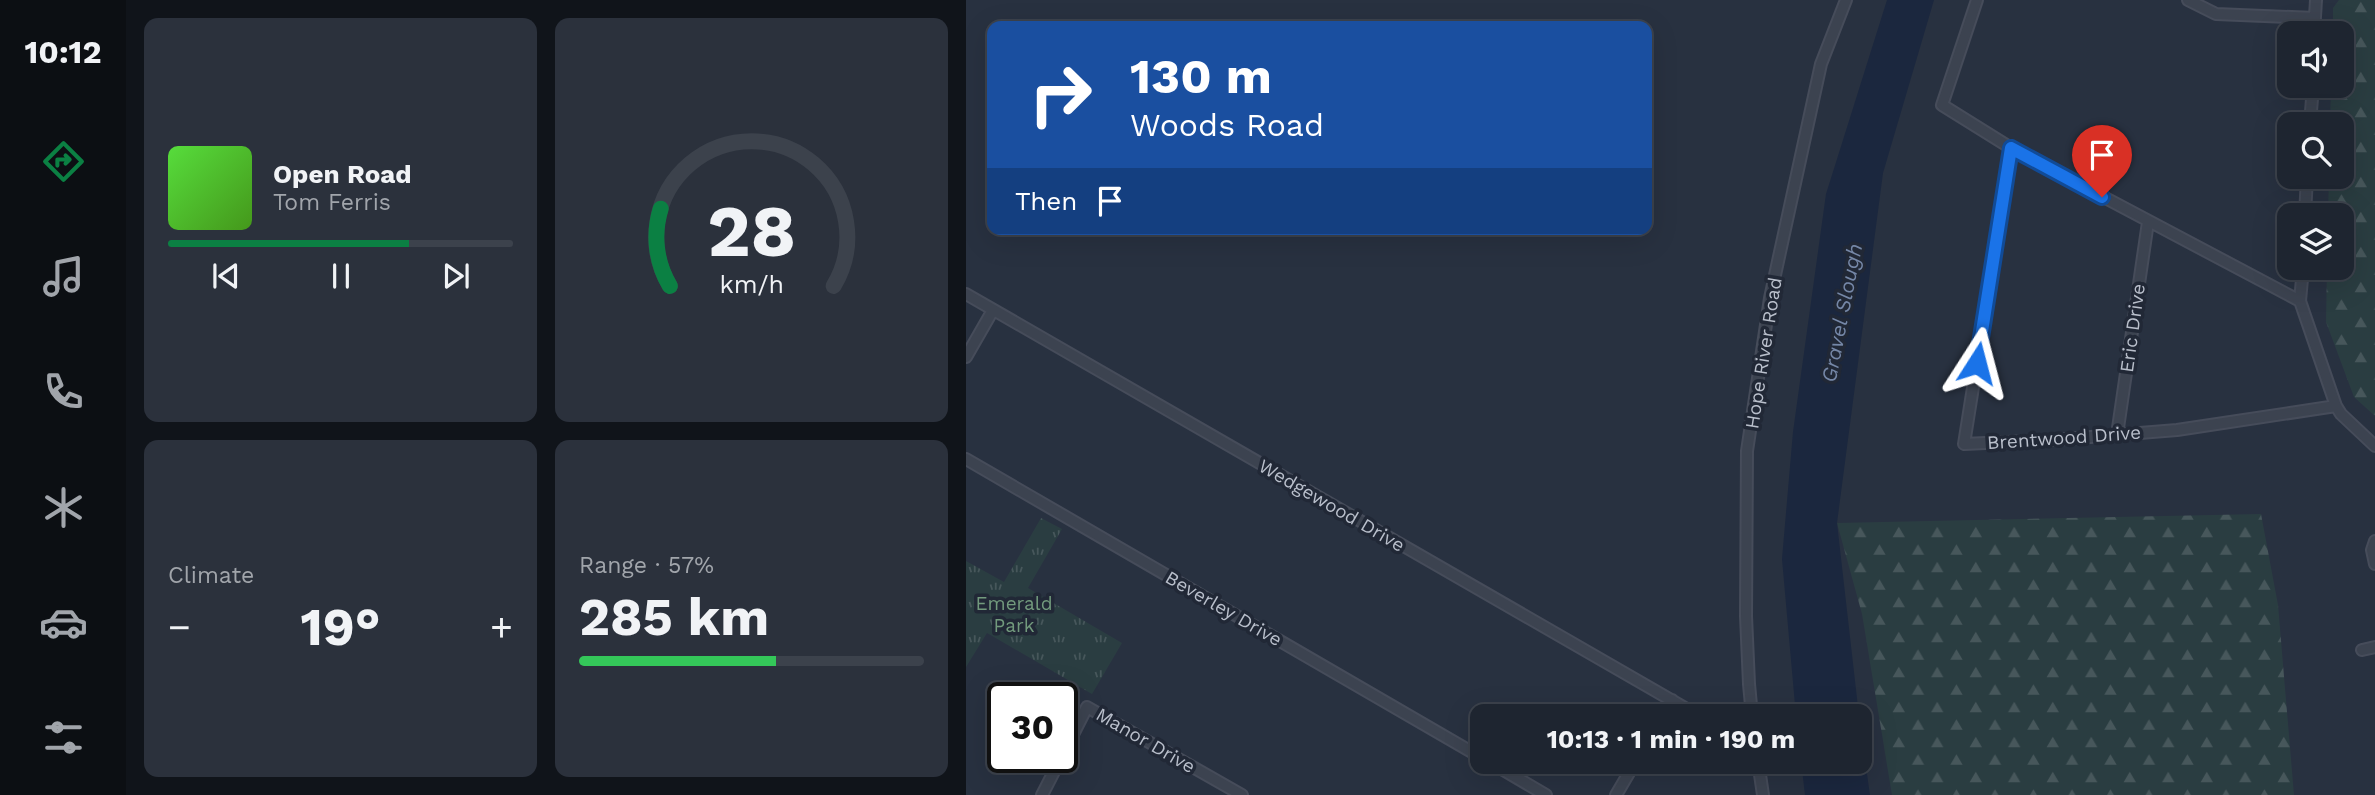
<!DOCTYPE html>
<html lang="en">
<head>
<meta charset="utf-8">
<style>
	:root { --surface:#1e2530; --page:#2b313c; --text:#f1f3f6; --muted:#a1a5ab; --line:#3c424c; --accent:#0b8043 }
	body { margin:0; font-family:"Work Sans",sans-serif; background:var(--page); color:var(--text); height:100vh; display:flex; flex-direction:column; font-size:26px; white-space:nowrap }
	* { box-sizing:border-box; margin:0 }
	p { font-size:23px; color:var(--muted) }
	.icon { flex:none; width:38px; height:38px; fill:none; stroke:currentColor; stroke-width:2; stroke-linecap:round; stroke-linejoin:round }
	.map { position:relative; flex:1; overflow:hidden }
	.drawer { display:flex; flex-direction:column; gap:18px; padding:18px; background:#10141a; width:840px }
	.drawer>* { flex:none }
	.guide { position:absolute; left:21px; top:21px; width:665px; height:214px; border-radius:14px; box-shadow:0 7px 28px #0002,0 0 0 2px var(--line); background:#1a4fa0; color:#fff; overflow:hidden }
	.fabs { position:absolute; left:1311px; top:21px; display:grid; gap:14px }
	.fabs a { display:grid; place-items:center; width:77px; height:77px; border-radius:14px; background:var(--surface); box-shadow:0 7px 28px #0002,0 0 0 2px var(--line); font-size:35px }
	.speed { position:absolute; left:21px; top:682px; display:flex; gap:14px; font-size:35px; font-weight:700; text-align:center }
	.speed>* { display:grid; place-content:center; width:91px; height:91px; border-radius:50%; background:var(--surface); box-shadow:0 7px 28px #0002,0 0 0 2px var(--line); line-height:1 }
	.speed .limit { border:4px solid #111; border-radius:10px; background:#fff; color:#111 }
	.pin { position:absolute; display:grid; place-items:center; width:60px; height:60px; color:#fff; margin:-72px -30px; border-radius:50% 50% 50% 0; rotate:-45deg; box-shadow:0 0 7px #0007 }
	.pin .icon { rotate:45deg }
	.me { position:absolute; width:77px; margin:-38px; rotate:9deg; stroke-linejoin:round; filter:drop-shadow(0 0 5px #0008) }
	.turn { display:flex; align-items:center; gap:24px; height:147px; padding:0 28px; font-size:32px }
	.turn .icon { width:91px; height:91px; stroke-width:2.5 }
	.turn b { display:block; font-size:49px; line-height:60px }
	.then { display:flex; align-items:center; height:66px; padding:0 28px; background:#0003; gap:14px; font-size:26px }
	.big { font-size:52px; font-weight:700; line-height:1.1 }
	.drawer .widget { flex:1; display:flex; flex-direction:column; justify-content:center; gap:10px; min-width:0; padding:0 24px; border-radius:14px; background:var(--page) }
	.drawer .dial { align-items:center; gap:0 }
	.dial svg { height:182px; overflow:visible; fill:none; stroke:var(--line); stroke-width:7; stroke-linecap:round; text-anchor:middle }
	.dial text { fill:var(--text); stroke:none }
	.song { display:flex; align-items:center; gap:21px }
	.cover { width:84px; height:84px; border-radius:10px; background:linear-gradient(135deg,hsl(110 70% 55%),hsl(100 70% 35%)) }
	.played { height:7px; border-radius:4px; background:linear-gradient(90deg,var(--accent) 70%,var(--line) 70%) }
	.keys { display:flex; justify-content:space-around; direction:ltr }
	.heat { display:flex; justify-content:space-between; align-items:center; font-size:38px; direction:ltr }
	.charge { height:10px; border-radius:5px; background:linear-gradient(90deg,#34c759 57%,var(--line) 0) }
	.drawer .tiles { flex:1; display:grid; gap:18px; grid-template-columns:repeat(2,1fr) }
	.trip { position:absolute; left:504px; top:704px; width:402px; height:70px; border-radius:14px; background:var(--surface); box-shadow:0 7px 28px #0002,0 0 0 2px var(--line); font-weight:700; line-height:70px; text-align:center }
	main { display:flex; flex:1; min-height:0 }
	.tabs { display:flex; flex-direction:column; width:126px; justify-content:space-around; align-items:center; background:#0c0f13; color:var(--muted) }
	.tabs .icon { width:49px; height:49px }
	.tabs .current { color:var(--accent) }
	.tabs b { font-size:32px; color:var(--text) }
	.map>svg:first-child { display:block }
	.forest { fill:url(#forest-firs) }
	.park { fill:url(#park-tufts) }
	.water { fill:#1b273e }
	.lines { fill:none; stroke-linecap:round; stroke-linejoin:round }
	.minor-casing { stroke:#464c5a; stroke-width:14 }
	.minor { stroke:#3c4350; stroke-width:10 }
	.route-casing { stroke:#114b97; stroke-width:18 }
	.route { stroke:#1a73e8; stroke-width:12 }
	.labels { text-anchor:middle; stroke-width:7; stroke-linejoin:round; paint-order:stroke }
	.street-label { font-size:19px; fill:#b9bfcb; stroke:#212836 }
	.park-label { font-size:19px; fill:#729a7d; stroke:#212836 }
	.water-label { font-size:21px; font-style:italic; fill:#7587a7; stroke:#212836 }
</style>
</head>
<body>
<main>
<nav class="tabs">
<b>10:12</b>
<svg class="icon current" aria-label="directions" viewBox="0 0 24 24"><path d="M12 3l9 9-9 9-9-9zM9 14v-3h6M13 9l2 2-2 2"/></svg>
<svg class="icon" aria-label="music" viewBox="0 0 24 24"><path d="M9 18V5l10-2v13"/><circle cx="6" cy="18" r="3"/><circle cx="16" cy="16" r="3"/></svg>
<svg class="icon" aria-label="phone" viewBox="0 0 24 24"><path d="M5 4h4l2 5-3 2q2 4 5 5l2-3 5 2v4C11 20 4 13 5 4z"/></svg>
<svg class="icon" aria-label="climate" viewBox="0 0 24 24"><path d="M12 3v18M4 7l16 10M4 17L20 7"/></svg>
<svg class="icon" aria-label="car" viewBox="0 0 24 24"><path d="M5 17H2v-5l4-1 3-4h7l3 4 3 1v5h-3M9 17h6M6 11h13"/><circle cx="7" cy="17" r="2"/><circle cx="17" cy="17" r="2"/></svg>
<svg class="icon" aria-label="filters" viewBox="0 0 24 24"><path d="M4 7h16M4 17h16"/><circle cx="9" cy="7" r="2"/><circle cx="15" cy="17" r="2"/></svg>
</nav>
<section class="drawer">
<div class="tiles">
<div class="widget">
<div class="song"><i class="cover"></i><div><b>Open Road</b><p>Tom Ferris</p></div></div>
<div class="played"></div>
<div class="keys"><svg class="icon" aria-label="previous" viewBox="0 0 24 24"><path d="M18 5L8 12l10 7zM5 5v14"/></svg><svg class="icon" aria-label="pause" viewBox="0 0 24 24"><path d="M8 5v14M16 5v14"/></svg><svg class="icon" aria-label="next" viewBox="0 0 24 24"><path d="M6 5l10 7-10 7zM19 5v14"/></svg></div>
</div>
<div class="widget dial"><svg viewBox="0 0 100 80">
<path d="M14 69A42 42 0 1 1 86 69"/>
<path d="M14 69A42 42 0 0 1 10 35" stroke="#0b8043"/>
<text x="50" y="56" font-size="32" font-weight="700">28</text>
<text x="50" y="72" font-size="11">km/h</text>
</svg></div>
<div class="widget"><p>Climate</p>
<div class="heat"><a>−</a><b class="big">19°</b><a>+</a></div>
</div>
<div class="widget"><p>Range · 57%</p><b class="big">285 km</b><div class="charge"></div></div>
</div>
</section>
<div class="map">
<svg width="1409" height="795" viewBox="0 0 1409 795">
	<defs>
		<pattern id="forest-firs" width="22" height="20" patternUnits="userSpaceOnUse" patternTransform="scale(1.75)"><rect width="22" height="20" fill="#2a3d41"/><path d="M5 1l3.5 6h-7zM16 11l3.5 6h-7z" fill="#47575b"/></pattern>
		<pattern id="park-tufts" width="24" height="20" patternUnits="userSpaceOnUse" patternTransform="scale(1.75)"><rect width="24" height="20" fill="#2a3d41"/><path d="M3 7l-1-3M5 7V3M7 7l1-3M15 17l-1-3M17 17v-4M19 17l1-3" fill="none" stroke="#47575b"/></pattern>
	</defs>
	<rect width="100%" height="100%" fill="#283140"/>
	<path class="forest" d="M1373,0H1409V416L1388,397L1360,322L1361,268H1376V215H1362L1363,177H1376V124H1364L1365,86H1376V33H1367V8Z
		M1295,514L1312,605L1328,795H926L896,614L871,523Z"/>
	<path class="park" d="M75,518L96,529L62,588L156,643L126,694L21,633L0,667V561L38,582Z"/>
	<path class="water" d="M921,0H968L917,173L871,523L893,716H830L816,559L827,432L860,194Z
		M894,725L904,795H839L835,761H894Z"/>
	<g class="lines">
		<g class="minor-casing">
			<path id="minor" d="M1011,0L976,105L1045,148L1334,301
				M1222,0L1250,14L1349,18
				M1348,33L1350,0
				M1344,124L1347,86
				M1045,148L998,444L1087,440L1211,430L1370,406
				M1339,215L1341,177
				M1337,268L1334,301L1370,406L1375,414L1409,446
				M0,294L733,716
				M0,357L27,310
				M1151,435L1182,222
				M0,459L516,758
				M1409,541L1406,550L1409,564
				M1396,650L1409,647
				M696,716L706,700
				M786,716L783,684L780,616L781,451L804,298L855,64L880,0
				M96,756L121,707L276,795
				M522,761L580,795
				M792,761L797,795
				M76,795L95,758
				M650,795L670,761"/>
		</g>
		<use href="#minor" class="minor"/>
	</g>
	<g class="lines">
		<g class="route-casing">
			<path id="route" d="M1011,363L1045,148L1136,197"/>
		</g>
		<use href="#route" class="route"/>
	</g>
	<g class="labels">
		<g class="street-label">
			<text transform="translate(1166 328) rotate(-82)" y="7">Eric Drive</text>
			<text transform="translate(797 353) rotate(-81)" y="7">Hope River Road</text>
			<text transform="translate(1098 437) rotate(-4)" y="7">Brentwood Drive</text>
			<text transform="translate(366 505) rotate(30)" y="7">Wedgewood Drive</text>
			<text transform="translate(258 608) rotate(30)" y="7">Beverley Drive</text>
			<text transform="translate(180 740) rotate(30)" y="7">Manor Drive</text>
		</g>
		<g class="park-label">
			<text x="48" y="610">Emerald<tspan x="48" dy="22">Park</tspan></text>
		</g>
		<g class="water-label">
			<text transform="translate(876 313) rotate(-79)" y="7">Gravel Slough</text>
		</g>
	</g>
</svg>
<div class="fabs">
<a><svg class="icon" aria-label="sound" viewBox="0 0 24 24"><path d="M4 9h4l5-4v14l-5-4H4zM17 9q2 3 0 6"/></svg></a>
<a><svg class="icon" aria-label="search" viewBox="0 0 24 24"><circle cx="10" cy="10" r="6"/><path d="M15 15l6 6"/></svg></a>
<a><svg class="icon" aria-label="layers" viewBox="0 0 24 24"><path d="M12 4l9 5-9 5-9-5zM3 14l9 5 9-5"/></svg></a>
</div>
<div class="speed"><div class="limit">30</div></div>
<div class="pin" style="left:1136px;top:197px;background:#d93025"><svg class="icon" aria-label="arrive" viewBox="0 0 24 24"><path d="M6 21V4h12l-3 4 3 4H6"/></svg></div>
<svg class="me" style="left:1011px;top:363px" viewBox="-20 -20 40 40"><path d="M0-17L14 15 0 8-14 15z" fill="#1a73e8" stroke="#fff" stroke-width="4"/></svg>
<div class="trip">10:13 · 1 min · 190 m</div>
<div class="guide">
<div class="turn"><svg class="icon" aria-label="right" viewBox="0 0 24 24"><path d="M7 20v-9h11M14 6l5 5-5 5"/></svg><div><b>130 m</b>Woods Road</div></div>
<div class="then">Then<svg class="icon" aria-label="arrive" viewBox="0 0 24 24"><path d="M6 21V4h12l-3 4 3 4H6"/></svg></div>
</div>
</div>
</main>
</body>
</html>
